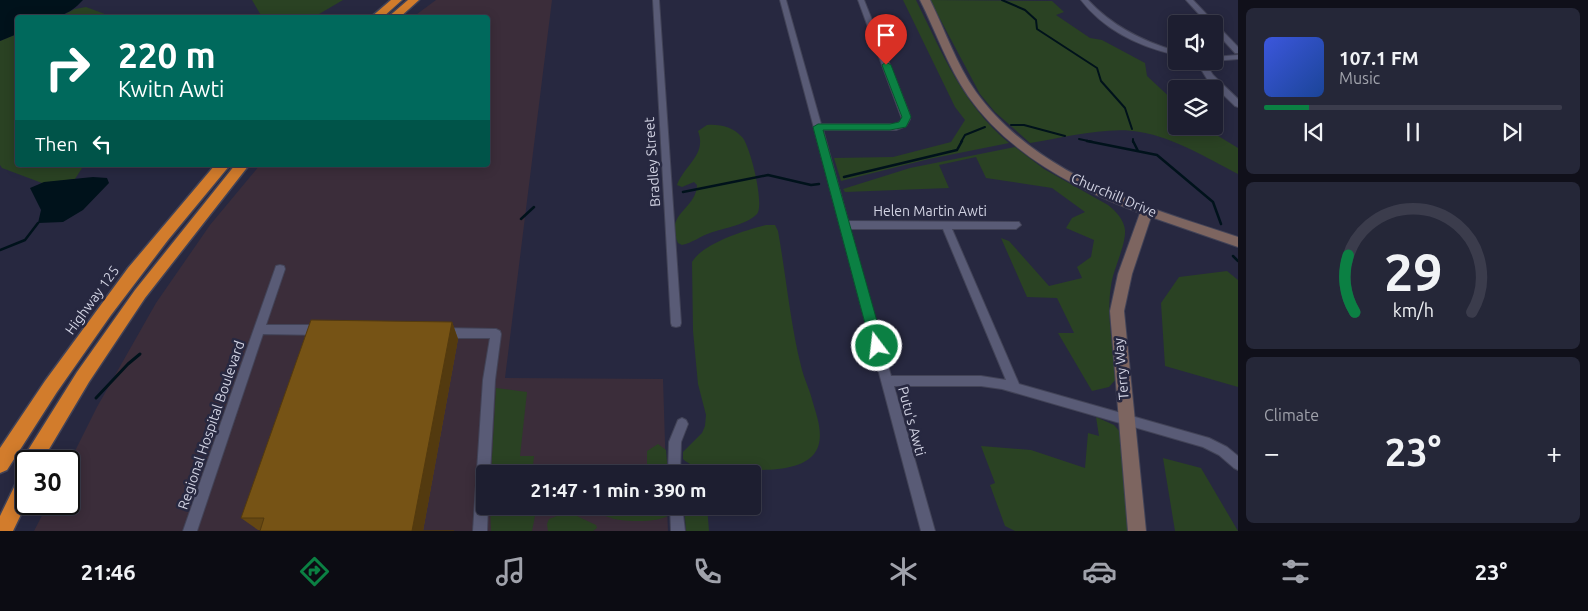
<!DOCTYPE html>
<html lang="en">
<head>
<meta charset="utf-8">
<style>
	:root { --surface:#1d1e30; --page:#252738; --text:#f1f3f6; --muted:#a0a2ab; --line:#3b3c4c; --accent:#0b8043 }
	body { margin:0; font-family:Ubuntu,sans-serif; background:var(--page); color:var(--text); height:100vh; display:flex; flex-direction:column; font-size:19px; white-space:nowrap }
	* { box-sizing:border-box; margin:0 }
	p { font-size:16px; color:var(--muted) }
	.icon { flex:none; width:28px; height:28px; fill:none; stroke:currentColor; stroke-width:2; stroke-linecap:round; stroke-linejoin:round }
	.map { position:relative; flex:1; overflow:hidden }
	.drawer { display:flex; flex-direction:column; gap:8px; padding:8px; background:#10101a; width:350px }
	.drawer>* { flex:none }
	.top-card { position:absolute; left:15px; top:15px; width:475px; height:152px; border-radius:5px; box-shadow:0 2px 12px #0003,0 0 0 1px var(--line); background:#00695c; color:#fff; overflow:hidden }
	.tools { position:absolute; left:1168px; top:15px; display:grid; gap:10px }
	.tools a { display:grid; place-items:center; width:55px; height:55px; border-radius:5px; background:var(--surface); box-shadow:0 2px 12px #0003,0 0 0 1px var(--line); font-size:25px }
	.speed { position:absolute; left:15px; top:450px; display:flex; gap:10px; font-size:25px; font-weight:700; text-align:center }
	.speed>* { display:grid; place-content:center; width:65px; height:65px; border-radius:50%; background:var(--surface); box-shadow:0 2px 12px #0003,0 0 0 1px var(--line); line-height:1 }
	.speed .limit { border:2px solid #111; border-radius:8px; background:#fff; color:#111 }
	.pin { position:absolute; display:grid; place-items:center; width:42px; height:42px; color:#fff; margin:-51px -21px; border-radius:50% 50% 50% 0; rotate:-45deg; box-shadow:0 0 5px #0007 }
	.pin .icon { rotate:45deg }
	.me { position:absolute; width:55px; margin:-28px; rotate:345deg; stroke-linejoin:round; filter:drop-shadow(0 0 4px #0008) }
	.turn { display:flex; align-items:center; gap:18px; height:105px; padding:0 20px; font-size:22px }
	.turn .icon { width:65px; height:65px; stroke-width:2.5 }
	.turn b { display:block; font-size:35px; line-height:42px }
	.then { display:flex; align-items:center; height:48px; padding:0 20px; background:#0003; gap:10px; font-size:19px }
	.big { font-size:38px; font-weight:700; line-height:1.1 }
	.drawer .tile { flex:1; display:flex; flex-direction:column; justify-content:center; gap:8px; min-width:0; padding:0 18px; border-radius:8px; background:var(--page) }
	.drawer .dial { align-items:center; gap:0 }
	.dial svg { height:130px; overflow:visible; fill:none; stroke:var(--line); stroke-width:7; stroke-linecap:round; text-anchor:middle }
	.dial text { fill:var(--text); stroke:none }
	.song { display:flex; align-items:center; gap:15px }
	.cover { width:60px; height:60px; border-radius:8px; background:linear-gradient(135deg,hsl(230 70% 55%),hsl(220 70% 35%)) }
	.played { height:5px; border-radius:2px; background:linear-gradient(90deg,var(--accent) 15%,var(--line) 15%) }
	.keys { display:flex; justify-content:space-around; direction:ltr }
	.heat { display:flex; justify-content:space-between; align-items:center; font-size:28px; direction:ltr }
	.trip { position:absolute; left:476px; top:465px; width:285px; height:50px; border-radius:5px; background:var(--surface); box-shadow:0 2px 12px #0003,0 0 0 1px var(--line); font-weight:700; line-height:50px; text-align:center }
	.tab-bar { display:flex; height:80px; justify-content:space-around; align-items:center; background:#0c0c13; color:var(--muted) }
	.tab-bar .icon { width:35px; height:35px }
	.tab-bar .active { color:var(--accent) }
	.tab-bar b { font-size:22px; color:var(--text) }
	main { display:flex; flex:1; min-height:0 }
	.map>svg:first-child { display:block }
	.medical { fill:#3b2d3a }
	.green { fill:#2a4223 }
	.water { fill:#00121b }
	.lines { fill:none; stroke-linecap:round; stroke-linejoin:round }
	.stream-far2 { stroke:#00121b; stroke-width:2 }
	.stream-far1 { stroke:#00121b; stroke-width:2.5 }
	.stream { stroke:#00121b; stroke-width:3 }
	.street-casing { stroke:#424357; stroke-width:2 }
	.secondary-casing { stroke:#424357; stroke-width:2 }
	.highway-casing { stroke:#424357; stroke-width:3 }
	.street { fill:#595b76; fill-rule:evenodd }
	.secondary { fill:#7d6560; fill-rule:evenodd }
	.highway { fill:#d27c2c; fill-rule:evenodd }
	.wall { fill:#654712 }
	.shaded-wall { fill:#533a0f }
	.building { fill:#765315; stroke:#533a0f }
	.route { fill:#0b8043; stroke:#07532c }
	.labels { text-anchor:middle; stroke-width:5; stroke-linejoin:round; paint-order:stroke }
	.street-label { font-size:14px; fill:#d2d3e3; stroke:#272840 }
</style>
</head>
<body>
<main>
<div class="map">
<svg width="1238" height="531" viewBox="0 0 1238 531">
	<rect width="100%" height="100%" fill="#272840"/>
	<path class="medical" d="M436,0H552L505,378L663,379L666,474H485V506H667L668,531H34L48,504H69V463L97,407L156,303L210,225L260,165H488V18L413,17Z"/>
	<path class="green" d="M252,0H343L314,17H262Z
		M903,0H916C942,53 963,105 1009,143L929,159L841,181L834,158L893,157L951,142L965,120L955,107Z
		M930,0L1052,1L1064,12L1056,15L1090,38L1102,40L1145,63L1147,76L1176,103V126H1209L1210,131L1238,148V174C1207,158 1175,138 1140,132C1107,126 1064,138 1030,143L995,112L980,94Z
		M86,7L113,17L58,18L75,9Z
		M17,34L18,165H84L75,179L42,183L2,168L0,165V41Z
		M707,125C720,124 733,127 742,137C750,145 765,205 757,214C746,225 724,228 710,233C701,236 692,243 682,245L678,243C664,213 696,210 697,185L694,182L682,187L677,185C685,164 707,155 698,131Z
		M1015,147L1044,169L1108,205C1116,211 1124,220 1125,230C1126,246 1113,269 1111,286C1106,316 1113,349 1117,378L1109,387L1092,391L1058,333H1074L1057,298L1027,297L1001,238L1009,241L1049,286L1082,278L1077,267L1091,257L1094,240L1066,228L1072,218L1085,212L1052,188L986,178L976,157L939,165L949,188L845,192L843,189L910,168Z
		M766,225H775L778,231C786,275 790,322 801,366C804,379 810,390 813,403C817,416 823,433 818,447C809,470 773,470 753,470C736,470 695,472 683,459V452L702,433L705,426L706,415L698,384L693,331L692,262C703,243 746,230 766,225Z
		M1227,271L1238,280V387L1165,366L1161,303L1179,277Z
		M496,388L527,392L520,456H534L532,474H491Z
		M1096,417L1114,425L1121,433L1129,531H1015L1005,526L990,485L995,483L981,446L1031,450L1085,468L1088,433L1099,436Z
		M658,444L666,450L668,474H647V451Z
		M1163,458L1201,468L1238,531H1175Z
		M490,506H543L535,516L532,531H491Z
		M585,506H670L669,515C660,523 622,522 611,518C602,515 594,510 585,506Z
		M684,506H707L709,531H686Z
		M562,514L577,516L596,525L597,528L593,531H548L547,524L549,519Z"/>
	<path class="water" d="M0,0H83C63,22 45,18 18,18L17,34L0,41Z
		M93,177L107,178L109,183L83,210L63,222L38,223L41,210L30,188L44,182Z"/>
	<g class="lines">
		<path class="stream-far2" d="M1002,0L1025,10L1036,20L1037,29L1097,68L1101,81L1125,108L1132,129
			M1011,125H1024L1065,136
			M1079,139L1093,142
			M1133,139V142
			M961,142L965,135L985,127"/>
		<path class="stream-far1" d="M1087,141L1157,155L1213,202L1221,224
			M1133,141L1138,151
			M844,177L957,150L962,141
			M683,192L768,175L811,185L819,184
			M521,219L534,207
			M0,250L25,240L38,223
			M1233,256L1238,261"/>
		<path class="stream" d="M96,398L128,364L140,354"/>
		<g class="street-casing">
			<path id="street" d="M653,0H659L681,323L680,326L676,327L672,326L671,323Z
				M780,0H786L821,124H895L900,122L902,119L858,0H864L909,113L910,119L906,126L896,130H823L848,221L1019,222L1021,225L1016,229H952L1019,384L1209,438L1227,447L1238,456V470L1234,468L1219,455L1203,447L1002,389L981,386H894L935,531H921ZM850,229H943L1006,380L981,376H891Z
				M1081,0H1088C1112,26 1142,41 1176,51V55C1140,47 1104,30 1081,0Z
				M1186,0H1193L1238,47V53H1235L1214,30V24H1208Z
				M1238,55V59L1214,61V57Z
				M1196,61H1204L1213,75L1238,99V107L1235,106L1207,79Z
				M280,265L284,266L285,269L266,325H320L324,327L325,330L324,333L320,335L263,334L197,531H183L275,269L276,266Z
				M442,328L496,329L500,331L501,334L495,380L490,474H485V506H488L487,531H473L483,380L490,338H442L438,336L437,333L438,330Z
				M682,418L686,420L688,424L681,442L680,474H668L669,442L678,420Z
				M670,506H682L685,531H671Z"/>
		</g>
		<g class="secondary-casing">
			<path id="secondary" d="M920,0H930C945,30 956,64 976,92C1037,176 1144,206 1238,237V247L1151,217L1132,274L1124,311L1146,531H1128L1110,311L1118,274L1140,213C1075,189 1009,154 968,96C948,67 936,32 920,0Z"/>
		</g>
		<g class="highway-casing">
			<path id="highway" d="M391,0H402L382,18H370Z
				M408,0H419L399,18H387Z
				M215,165H230L168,240L111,315L57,392L7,470L0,473V448L45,381L128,268Z
				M235,165H249L145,298L89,382L42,461H26L25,467L23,461L25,455L77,372L135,290Z
				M26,475V504L13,531H0V516L19,477Z"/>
		</g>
		<use href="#street" class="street"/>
		<use href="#secondary" class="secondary"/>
		<use href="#highway" class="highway"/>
	</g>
	<path class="wall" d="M452,322L458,339L423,531L258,530L241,518Z"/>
	<path class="shaded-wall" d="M452,322L458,339L423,531H412Z"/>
	<path class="building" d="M311,320L452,322L412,531H454H260L264,518H241Z"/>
	<path class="route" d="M886,62L891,65L911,117L906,127L890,130H823L884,346L882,350L877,352L873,350L871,346L813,127L818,124H890L899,122L902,117L882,65Z"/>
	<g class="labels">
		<g class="street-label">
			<text transform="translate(652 162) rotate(-94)" y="5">Bradley Street</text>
			<text transform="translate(1114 195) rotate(23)" y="5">Churchill Drive</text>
			<text x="930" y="216">Helen Martin Awti</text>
			<text transform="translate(92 300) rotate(-54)" y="5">Highway 125</text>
			<text transform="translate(1121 369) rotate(-95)" y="5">Terry Way</text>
			<text transform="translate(912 421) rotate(75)" y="5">Putu's Awti</text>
			<text transform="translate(211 425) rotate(-71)" y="5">Regional Hospital Boulevard</text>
		</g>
	</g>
</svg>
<div class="tools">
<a><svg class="icon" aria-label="sound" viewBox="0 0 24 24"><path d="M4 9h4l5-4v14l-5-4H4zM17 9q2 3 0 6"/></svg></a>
<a><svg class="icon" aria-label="layers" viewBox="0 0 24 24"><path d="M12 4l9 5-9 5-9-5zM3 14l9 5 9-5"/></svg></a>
</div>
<div class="speed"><div class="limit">30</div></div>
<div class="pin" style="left:886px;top:65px;background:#d93025"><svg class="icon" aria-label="arrive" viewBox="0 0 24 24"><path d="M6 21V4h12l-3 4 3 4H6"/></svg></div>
<svg class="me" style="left:877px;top:346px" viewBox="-20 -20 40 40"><circle r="17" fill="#0b8043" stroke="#fff" stroke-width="3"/><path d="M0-11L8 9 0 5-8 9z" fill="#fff"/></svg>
<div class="trip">21:47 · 1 min · 390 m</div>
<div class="top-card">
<div class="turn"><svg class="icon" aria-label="right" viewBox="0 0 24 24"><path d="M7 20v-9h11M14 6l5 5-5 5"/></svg><div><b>220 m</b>Kwitn Awti</div></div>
<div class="then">Then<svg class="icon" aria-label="left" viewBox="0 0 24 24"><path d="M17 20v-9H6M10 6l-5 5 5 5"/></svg></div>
</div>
</div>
<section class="drawer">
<div class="tile">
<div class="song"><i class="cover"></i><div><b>107.1 FM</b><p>Music</p></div></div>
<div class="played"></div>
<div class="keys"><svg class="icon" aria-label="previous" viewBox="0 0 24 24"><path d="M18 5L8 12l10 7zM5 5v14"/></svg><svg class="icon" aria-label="pause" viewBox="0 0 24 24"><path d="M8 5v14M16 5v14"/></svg><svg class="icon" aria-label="next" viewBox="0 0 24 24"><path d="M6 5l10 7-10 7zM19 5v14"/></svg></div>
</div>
<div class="tile dial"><svg viewBox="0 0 100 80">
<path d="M14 69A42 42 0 1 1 86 69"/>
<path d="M14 69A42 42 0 0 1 10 34" stroke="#0b8043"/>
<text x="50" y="56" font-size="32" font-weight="700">29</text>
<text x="50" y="72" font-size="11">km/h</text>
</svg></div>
<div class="tile"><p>Climate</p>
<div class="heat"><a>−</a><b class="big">23°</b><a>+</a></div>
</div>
</section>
</main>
<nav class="tab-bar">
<b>21:46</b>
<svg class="icon active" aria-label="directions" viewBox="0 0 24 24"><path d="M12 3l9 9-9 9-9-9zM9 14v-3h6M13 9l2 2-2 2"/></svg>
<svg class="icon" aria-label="music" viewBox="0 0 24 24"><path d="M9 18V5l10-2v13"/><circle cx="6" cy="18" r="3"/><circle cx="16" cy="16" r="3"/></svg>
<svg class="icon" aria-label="phone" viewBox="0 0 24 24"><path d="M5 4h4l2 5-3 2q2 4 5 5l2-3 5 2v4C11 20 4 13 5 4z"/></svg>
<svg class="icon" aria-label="climate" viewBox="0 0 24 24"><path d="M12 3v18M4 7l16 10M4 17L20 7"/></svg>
<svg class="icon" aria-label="car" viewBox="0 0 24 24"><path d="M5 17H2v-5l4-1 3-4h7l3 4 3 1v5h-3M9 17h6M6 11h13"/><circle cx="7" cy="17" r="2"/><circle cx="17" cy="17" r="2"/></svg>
<svg class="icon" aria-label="filters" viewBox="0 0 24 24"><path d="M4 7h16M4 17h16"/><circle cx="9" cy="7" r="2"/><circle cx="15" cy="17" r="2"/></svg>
<b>23°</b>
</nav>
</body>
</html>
